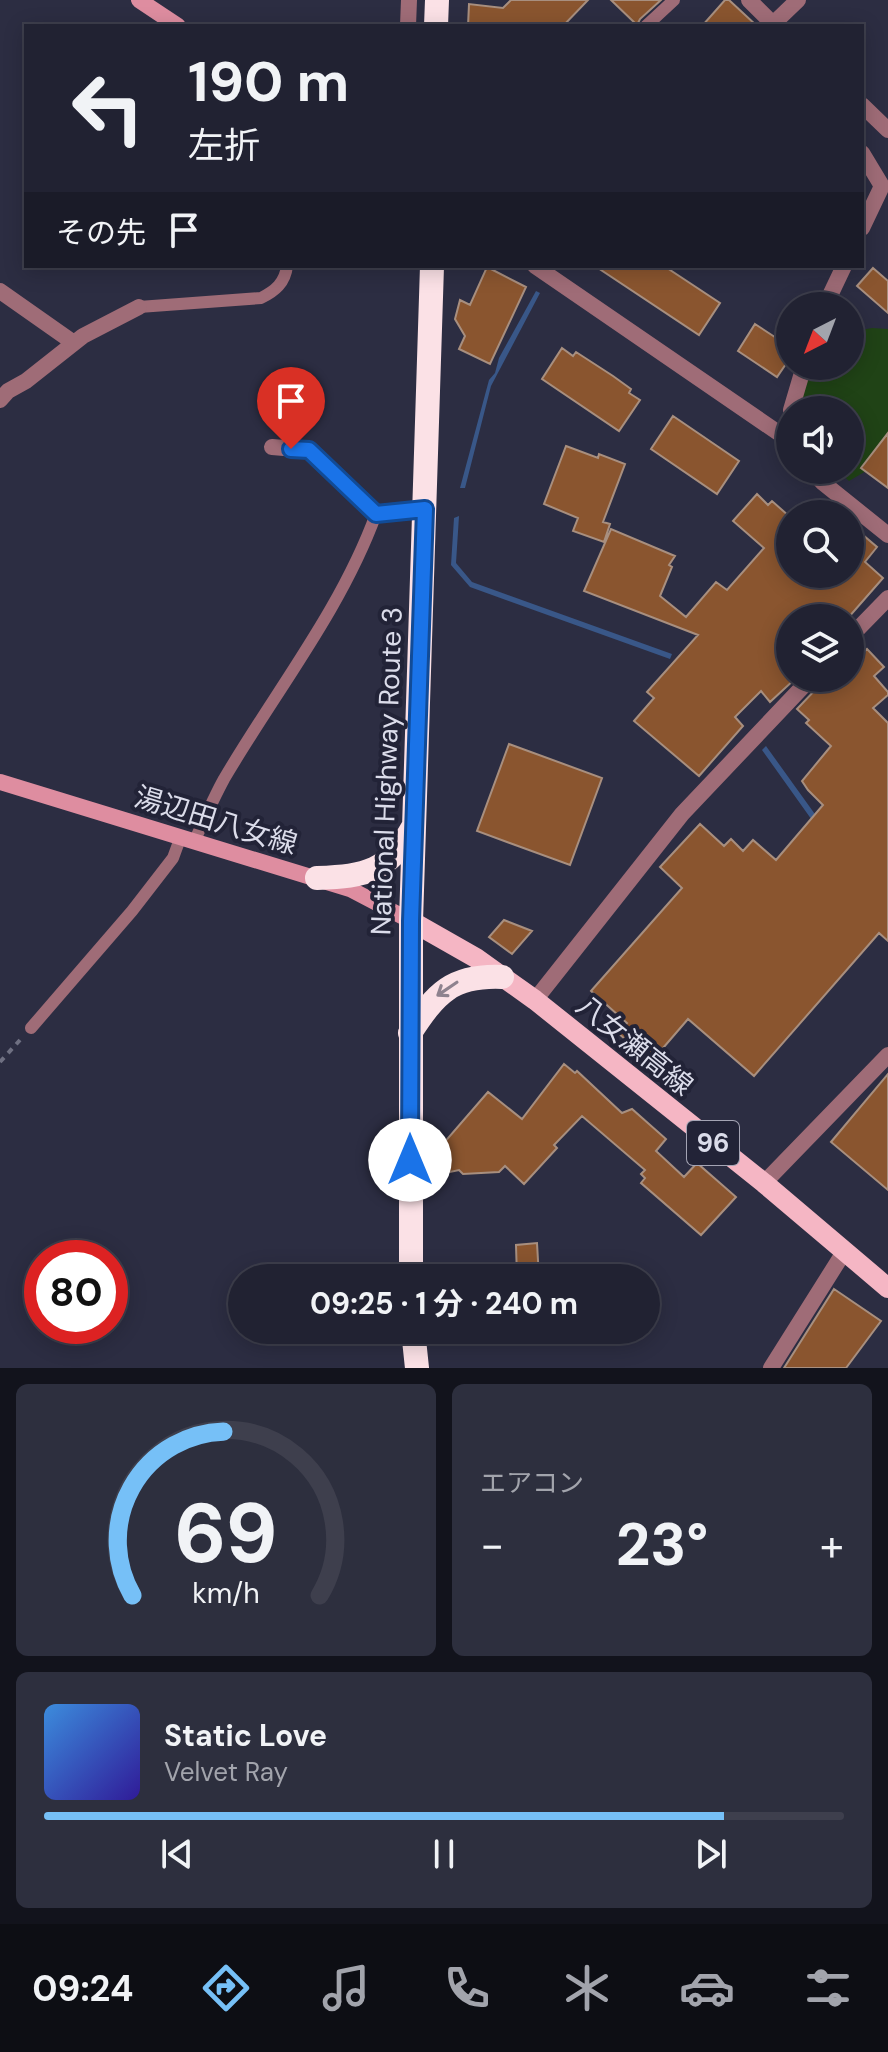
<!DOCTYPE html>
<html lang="ja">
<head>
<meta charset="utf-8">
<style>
	:root { --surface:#212232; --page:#2d2f3e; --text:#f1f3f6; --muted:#a2a4ac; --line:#3e3f4d; --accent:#76c0f7 }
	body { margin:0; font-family:"DM Sans","Noto Sans JP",sans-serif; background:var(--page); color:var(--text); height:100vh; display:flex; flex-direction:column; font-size:30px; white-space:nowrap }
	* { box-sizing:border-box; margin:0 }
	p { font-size:26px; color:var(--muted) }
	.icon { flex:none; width:44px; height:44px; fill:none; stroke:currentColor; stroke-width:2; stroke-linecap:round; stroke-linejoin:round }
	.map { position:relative; height:1368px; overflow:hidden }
	.panel { display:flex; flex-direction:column; gap:16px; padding:16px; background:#12131c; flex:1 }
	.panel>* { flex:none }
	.guide { position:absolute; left:24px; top:24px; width:840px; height:244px; border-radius:0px; box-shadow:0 4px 20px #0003,0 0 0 2px var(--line); background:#212232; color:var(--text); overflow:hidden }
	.needle { width:52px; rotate:222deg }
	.buttons { position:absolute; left:776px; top:292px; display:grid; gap:16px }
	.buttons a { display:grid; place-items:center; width:88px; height:88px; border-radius:50%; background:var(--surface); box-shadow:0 4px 20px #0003,0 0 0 2px var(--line); font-size:40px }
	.speed { position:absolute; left:24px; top:1240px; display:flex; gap:16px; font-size:40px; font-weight:700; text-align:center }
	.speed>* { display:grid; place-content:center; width:104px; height:104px; border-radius:50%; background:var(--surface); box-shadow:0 4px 20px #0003,0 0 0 2px var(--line); line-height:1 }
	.speed .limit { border:12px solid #d22; background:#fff; color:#111 }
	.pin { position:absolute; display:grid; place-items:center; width:68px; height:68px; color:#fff; margin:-82px -34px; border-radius:50% 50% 50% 0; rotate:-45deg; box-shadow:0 0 8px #0007 }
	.pin .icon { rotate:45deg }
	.me { position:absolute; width:88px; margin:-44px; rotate:0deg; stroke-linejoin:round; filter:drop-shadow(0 0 6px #0008) }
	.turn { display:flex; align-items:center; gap:28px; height:168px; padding:0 32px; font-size:36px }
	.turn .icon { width:104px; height:104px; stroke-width:2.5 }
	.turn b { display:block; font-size:56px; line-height:68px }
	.then { display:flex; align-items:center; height:76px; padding:0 32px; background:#0003; gap:16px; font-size:30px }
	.big { font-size:60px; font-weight:700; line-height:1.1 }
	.panel .card { flex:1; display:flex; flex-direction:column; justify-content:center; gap:12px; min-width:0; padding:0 28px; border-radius:12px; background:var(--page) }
	.panel .dial { align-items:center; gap:0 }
	.dial svg { height:208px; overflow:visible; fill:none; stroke:var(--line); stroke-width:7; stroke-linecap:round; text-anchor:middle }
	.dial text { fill:var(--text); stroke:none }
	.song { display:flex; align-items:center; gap:24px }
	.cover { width:96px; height:96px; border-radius:12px; background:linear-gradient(135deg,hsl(210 70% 55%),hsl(250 70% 35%)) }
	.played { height:8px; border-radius:4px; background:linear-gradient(90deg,var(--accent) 85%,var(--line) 85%) }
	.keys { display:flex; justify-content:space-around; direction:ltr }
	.heat { display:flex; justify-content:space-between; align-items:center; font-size:44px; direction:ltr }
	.panel .tiles { flex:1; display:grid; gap:16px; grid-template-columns:1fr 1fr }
	.card:last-child { grid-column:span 2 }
	.trip { position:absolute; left:228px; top:1264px; width:432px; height:80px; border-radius:40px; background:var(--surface); box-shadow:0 4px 20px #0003,0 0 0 2px var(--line); font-weight:700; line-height:80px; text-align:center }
	.tabs { display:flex; height:128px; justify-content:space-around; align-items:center; background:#0d0e14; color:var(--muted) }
	.tabs .icon { width:56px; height:56px }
	.tabs .active { color:var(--accent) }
	.tabs b { font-size:36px; color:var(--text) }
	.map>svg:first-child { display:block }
	.green { fill:#204316 }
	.water { fill:#395788 }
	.building { fill:#8a552f; stroke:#a88f7f; stroke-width:2 }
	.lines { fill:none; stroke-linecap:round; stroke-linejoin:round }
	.path { stroke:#6f7082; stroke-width:4; stroke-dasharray:6 6; stroke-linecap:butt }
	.lane { stroke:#9f6c77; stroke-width:12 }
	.street { stroke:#9f6c77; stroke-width:16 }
	.secondary { stroke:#de8da0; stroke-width:16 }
	.primary { stroke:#f5b6c4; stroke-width:20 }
	.highway { stroke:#fbe1e6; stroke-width:24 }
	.oneway { stroke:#8e828e }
	.route-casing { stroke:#114b97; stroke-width:20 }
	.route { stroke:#1a73e8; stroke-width:14 }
	.labels { text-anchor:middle; stroke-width:8; stroke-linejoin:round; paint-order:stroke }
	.shield { fill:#222337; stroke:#a4a4b4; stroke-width:2 }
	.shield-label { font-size:26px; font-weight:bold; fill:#dbdcea }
	.street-label { font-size:28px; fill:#dbdcea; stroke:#222337 }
</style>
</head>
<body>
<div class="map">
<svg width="888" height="1368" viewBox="0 0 888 1368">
	<rect width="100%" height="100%" fill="#2c2d42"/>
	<path class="green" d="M872,328L888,329V458L849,481L837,470H850V410H798L810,366H850V332Z"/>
	<path class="water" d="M536,291L540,293L491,386L465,488H460L489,380L495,373L499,358Z
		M459,516L456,563L472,582L672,654L670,659L470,587L451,565L454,518Z
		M766,746L822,824L819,830L762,750Z"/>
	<path class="building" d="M511,0H588L563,26H468L469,4L503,8Z
		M611,0H661L640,19L637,25Z
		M725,0H729L757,26H702Z
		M595,266H664L720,303L699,335Z
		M487,267L526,287L490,364L459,349L465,336L455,319L460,300L470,305Z
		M873,268L888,281V313L857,286Z
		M755,324L790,347V358L777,377L738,351Z
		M562,348L573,356L576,352L613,376L631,389L629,393L640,400L619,431L542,379Z
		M673,416L739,461L717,494L651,449Z
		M888,433V488L861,468Z
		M566,446L598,458L599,454L625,464L603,522L610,524L604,542L573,531L578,518L544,504Z
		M757,494L768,505L772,501L790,517V574H850V524L877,547L865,562L883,578L848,618H790V647L780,658L790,667V678H796L770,702L761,691L735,717L743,726L699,776L634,721L654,698L647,692L698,635L584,591L611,529L675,556L669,565L672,567L660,596L686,617L716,582L727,590L764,548L733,521Z
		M867,649L884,667L874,676L888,692V695L873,708L888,723V941L879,933L754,1076L688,1019L651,1062L618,1033L627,1023L591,991L682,888L660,867L700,824L724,846L731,839L743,851L753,840L776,860L823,805L808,790L802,781L831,746L806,723L809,720L797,709L819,686L822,678H850V665Z
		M509,744L602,778L570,865L477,831Z
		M504,920L532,931L512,954L489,937Z
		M564,1064L575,1073L577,1071L622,1113L632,1109L666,1139L656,1151L684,1177L697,1163L736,1197L701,1235L641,1183L645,1178L641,1174L645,1170L582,1116L554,1145L557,1148L524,1184L505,1166L499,1172L463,1174L459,1170L450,1172L444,1167L442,1145L488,1092L522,1119Z
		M888,1074V1190L831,1142Z
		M537,1243L539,1278H517L516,1245Z
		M834,1289L881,1321L846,1368H784Z"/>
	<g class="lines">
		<path class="path" d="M0,1062L20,1040"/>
		<path class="lane" d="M646,26L674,0
			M139,307L261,298C275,291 285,283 287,266
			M195,840C204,820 213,799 224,779C275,692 341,610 376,514
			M31,1028L132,911L173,858L181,836"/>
		<path class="street" d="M749,0L775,26
			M773,24L798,0
			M408,26L409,0
			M862,105L888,130
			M862,153L882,186L862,228
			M535,266L783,436L790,444
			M0,291L74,343
			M825,306L844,266
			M0,400L8,391L26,381L83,336L139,307
			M791,410L804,366
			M272,447L309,450L376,514L425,509
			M812,470L822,482L888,535
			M850,637L888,598
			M535,1000L682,814L811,678
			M764,1183L888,1055
			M771,1368L844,1252"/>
		<path class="secondary" d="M139,0L178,26
			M0,782L350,889L411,921"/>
		<path class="primary" d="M411,921L476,958L535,1000L764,1183L888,1288"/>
		<path class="highway" d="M436,26L437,0
			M317,878C367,876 388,872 413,827
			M410,1033C436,993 452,975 502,977
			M411,1278V921L432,266
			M413,1330L417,1368"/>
	</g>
	<defs><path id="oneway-shaft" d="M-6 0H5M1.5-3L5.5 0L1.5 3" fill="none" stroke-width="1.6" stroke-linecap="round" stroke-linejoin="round" transform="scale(2)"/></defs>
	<use class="oneway" href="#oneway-shaft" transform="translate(447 989) rotate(146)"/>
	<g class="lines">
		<g class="route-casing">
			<path id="route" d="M291,449L309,450L376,514L425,509L411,921L410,1160"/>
		</g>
		<use href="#route" class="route"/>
	</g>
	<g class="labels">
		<rect class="shield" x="687" y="1121" width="52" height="44" rx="6"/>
		<g class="shield-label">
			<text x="713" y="1152">96</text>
		</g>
		<g class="street-label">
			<text transform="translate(386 771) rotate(-88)" y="10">National Highway Route 3</text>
			<text transform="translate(216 820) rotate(17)" y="10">湯辺田八女線</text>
			<text transform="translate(635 1045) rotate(39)" y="10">八女瀬高線</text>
		</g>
	</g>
</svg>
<div class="buttons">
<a><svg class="needle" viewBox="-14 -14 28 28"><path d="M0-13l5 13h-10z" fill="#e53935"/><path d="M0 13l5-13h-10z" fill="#a2a4ac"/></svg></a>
<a><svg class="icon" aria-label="sound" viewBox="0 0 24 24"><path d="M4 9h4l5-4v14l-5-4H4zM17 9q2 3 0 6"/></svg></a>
<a><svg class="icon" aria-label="search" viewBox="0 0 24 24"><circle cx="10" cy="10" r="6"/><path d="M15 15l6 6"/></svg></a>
<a><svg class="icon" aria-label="layers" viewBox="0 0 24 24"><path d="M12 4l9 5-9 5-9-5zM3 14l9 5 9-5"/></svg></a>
</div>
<div class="speed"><div class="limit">80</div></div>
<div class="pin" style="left:291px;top:449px;background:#d93025"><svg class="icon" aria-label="arrive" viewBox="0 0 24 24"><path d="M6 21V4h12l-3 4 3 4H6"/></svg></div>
<svg class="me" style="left:410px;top:1160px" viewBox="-20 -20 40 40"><circle r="19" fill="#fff"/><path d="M0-13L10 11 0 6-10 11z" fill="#1a73e8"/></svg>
<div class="trip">09:25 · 1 分 · 240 m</div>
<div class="guide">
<div class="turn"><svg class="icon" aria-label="left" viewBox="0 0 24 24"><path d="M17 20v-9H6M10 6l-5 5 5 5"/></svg><div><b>190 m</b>左折</div></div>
<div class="then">その先<svg class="icon" aria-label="arrive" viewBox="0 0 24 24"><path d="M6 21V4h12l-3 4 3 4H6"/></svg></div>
</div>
</div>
<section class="panel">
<div class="tiles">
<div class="card dial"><svg viewBox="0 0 100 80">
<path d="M14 69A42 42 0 1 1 86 69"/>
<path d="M14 69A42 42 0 0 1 49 6" stroke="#76c0f7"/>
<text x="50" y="56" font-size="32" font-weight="700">69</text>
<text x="50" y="72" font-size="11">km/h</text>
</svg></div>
<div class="card"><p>エアコン</p>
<div class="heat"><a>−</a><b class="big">23°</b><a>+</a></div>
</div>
<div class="card">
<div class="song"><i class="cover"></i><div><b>Static Love</b><p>Velvet Ray</p></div></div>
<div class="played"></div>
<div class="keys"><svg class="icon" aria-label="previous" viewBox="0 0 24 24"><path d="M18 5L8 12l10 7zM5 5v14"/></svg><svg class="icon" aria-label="pause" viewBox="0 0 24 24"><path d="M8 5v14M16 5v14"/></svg><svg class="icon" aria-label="next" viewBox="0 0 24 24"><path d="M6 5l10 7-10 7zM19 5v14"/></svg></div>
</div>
</div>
</section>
<nav class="tabs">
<b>09:24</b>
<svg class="icon active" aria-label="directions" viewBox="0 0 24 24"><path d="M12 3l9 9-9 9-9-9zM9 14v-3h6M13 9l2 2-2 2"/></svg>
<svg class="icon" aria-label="music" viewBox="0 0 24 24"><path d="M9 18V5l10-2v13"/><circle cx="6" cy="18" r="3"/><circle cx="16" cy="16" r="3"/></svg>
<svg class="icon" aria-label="phone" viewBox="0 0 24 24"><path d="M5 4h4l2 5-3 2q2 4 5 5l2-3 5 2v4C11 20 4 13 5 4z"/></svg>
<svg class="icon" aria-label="climate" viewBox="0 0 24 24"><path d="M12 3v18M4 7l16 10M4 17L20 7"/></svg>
<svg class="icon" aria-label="car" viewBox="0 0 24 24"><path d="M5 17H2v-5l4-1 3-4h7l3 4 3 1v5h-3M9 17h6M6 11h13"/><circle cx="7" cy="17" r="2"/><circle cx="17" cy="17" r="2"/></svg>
<svg class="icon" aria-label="filters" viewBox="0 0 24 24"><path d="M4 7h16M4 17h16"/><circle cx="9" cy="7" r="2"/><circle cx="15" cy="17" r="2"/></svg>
</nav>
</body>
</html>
